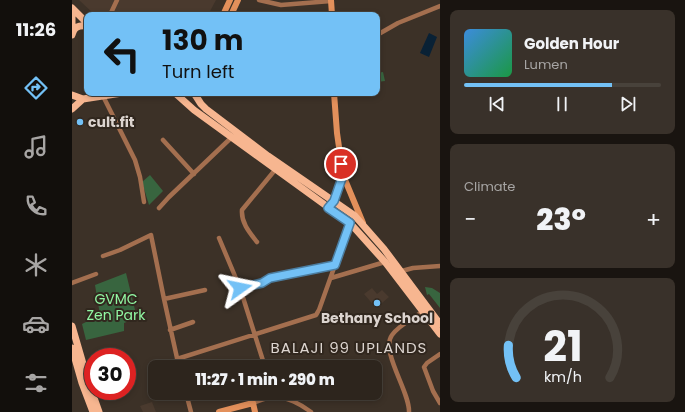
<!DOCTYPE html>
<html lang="en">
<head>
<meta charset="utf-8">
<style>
	:root { --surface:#2d251d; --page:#39312a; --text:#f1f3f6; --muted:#a7a5a4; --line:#48423b; --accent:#73c1f6 }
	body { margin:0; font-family:Poppins,sans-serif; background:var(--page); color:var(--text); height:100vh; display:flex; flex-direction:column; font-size:15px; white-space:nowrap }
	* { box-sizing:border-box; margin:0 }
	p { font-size:13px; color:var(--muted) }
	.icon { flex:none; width:22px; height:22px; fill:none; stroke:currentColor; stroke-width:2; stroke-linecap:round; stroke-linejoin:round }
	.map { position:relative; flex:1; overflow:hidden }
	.sheet { display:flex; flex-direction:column; gap:10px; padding:10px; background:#191410; width:245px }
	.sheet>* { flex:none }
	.hud { position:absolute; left:12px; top:12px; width:296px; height:84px; border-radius:8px; box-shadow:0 2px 6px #0003,0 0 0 1px var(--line); background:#73c1f6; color:#111; overflow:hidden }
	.speed { position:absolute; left:12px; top:348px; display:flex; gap:8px; font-size:20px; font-weight:700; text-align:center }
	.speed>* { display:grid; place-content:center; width:52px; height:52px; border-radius:50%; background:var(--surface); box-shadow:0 2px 6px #0003,0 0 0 1px var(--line); line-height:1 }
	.speed .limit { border:6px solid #d22; background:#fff; color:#111 }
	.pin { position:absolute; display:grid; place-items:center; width:34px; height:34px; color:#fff; margin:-17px; border:2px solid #fff; border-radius:50%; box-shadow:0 1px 4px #0007 }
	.me { position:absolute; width:44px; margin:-22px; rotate:78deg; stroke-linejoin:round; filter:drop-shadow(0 0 3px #0008) }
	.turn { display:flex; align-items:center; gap:14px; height:84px; padding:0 12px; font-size:18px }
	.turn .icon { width:52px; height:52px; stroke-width:2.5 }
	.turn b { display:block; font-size:28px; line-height:34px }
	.big { font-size:30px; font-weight:800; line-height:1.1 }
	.sheet .widget { flex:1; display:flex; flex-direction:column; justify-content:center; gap:6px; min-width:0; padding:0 14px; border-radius:8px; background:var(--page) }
	.sheet .dial { align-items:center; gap:0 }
	.dial svg { height:104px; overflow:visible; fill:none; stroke:var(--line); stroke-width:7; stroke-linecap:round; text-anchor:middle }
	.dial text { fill:var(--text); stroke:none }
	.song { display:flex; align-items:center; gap:12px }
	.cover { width:48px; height:48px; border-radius:6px; background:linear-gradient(135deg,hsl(210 70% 55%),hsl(140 70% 35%)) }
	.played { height:4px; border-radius:2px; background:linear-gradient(90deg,var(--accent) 75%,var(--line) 75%) }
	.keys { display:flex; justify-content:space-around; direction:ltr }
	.heat { display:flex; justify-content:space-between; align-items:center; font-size:22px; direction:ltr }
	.trip { position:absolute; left:76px; top:360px; width:234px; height:40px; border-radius:8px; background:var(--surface); box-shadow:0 2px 6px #0003,0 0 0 1px var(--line); font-weight:800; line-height:40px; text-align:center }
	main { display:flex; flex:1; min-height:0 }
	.tabs { display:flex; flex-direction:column; width:72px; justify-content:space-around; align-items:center; background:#120f0c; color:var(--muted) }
	.tabs .icon { width:28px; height:28px }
	.tabs .current { color:var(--accent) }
	.tabs b { font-size:18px; color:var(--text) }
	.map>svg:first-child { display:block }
	.education { fill:#4a3a2e }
	.green { fill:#38653f }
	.water { fill:#092135 }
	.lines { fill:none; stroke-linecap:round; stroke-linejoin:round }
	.street { stroke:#a46f4f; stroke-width:4.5 }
	.secondary { stroke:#e3905b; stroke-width:6 }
	.primary { stroke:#f7b690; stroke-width:7 }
	.route-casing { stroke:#4b7da0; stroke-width:10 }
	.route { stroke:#73c1f6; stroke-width:7 }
	.poi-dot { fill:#73c1f6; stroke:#31271e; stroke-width:1.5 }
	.labels { text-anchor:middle; stroke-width:4; stroke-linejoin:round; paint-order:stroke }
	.poi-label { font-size:14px; font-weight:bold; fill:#dcd4cf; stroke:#31271e; text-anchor:start }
	.park-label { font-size:14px; fill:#91f6a2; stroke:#31271e }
	.neighbourhood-label { font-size:15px; letter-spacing:1px; fill:#dcd4cf; stroke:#31271e }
</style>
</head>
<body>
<main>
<nav class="tabs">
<b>11:26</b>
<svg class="icon current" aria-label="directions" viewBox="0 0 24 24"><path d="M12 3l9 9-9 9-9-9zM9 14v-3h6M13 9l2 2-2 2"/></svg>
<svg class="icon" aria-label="music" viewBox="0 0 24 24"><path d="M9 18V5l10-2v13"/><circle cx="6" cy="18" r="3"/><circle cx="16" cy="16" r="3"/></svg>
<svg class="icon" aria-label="phone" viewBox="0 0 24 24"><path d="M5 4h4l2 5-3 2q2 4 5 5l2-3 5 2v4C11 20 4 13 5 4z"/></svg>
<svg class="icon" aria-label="climate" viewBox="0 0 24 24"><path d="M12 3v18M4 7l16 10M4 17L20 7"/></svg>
<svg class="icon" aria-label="car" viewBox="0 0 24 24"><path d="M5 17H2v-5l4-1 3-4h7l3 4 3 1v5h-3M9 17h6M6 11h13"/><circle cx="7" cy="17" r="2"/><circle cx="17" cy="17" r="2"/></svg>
<svg class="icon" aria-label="filters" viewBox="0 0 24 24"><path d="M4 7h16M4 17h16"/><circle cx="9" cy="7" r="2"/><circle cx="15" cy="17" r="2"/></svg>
</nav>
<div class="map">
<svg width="368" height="412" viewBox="0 0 368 412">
	<rect width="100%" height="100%" fill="#3c3127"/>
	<path class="education" d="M7,0H144L136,15H23Z
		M300,288L305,294L310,290L317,297L304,308L292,294Z
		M80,402L84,412H71L68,406Z"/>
	<path class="green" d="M311,72L313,81L305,82V73Z
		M78,175L91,191L77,205L70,182Z
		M54,273L65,318L52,323V331L14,340L10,324L28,315L23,285Z
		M353,287L360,288L368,293V308L357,294L355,295Z"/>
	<path class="water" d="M357,33L365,37L357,57L348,53Z"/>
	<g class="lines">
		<path class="street" d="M187,0L209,5L259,1
			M38,15L45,0
			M305,35L326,23L368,6
			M31,96L63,160L68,177L72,202
			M91,140L122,174
			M87,208L97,197L161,136
			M147,238L168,288
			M185,242C178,233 169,223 170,210L203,170
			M31,256L48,250L79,235L92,299L107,367
			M326,272L341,268L368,266
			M259,278L313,262
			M0,283L24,274
			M92,299L133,290
			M98,330L121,322
			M368,354L355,363L352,367L361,391L368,403
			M105,359L244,315L247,310L278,223
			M193,367L168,288L190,283L198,278L263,265
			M114,393L119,412
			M181,403C187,401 195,397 202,397C214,396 230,405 239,412
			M337,412C338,392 308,351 320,335C327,325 340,319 350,312"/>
		<path class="secondary" d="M259,0L260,15
			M151,15L158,0
			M159,15L166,0
			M262,93L265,133L271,175L291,223
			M256,208L262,201L271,175
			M147,412L181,403L183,412"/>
		<path class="primary" d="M0,8L15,23
			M0,16V32
			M0,35C2,27 6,25 15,26
			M103,93L122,110L278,223L313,262L368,334
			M122,93L129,104L134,109L196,156L283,216L312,249L368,324
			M0,95L11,99
			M0,109L11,99L50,93
			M0,326L16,381L27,412
			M0,348L10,383L21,412"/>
	</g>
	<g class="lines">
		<g class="route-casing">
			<path id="route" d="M168,288L190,283L198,278L263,265L278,223L256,208L262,201L271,175L269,164"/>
		</g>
		<use href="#route" class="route"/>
	</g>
	<g class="poi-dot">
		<circle cx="8" cy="122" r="4"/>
		<circle cx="305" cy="303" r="4"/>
	</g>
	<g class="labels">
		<g class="poi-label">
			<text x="16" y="127">cult.fit</text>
			<text x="305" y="323" text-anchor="middle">Bethany School</text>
		</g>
		<g class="park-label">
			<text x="44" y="304">GVMC<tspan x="44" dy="16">Zen Park</tspan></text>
		</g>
		<g class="neighbourhood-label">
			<text x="277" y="353">BALAJI 99 UPLANDS</text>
		</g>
	</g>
</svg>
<div class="speed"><div class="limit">30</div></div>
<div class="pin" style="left:269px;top:164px;background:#d93025"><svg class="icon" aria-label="arrive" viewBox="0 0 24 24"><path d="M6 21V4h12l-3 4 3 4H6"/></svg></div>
<svg class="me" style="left:168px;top:288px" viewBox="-20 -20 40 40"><path d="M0-17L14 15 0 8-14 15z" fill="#73c1f6" stroke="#fff" stroke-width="4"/></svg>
<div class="trip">11:27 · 1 min · 290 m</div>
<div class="hud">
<div class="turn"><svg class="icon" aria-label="left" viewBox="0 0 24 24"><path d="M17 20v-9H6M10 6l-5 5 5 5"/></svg><div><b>130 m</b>Turn left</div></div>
</div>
</div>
<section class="sheet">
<div class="widget">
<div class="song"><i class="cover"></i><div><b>Golden Hour</b><p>Lumen</p></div></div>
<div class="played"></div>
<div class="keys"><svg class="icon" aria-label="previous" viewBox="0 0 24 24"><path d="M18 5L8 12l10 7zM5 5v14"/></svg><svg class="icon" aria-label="pause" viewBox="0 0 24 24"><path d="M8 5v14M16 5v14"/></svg><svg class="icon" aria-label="next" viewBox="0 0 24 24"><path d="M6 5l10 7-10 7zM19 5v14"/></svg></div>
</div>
<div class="widget"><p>Climate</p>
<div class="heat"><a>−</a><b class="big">23°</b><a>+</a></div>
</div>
<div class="widget dial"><svg viewBox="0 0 100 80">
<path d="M14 69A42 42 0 1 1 86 69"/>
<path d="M14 69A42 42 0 0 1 8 44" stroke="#73c1f6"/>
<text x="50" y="56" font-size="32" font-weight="700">21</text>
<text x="50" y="72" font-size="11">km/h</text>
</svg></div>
</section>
</main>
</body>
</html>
